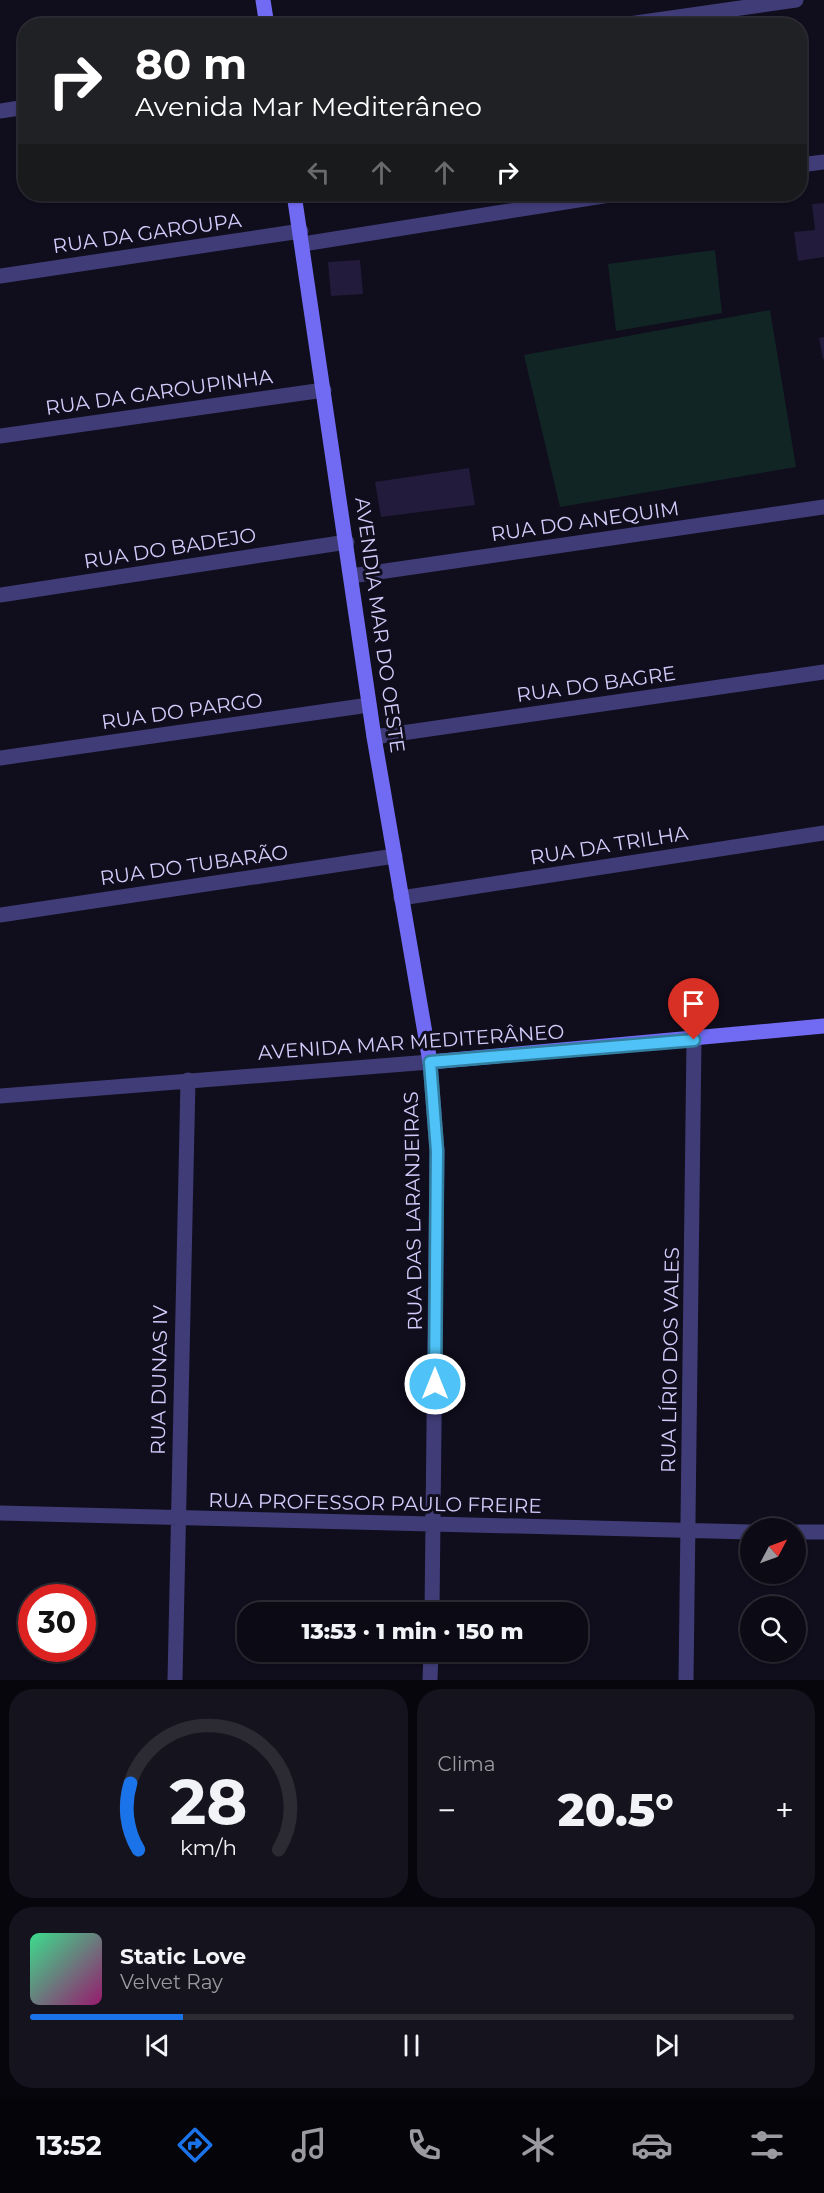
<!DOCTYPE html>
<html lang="pt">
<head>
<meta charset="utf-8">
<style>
	:root { --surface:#0c0a15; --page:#15131e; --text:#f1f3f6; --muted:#9a9aa0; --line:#2c2b34; --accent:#1a73e8 }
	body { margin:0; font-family:Montserrat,sans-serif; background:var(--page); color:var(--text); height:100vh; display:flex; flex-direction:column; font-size:22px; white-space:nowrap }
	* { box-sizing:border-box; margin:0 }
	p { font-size:20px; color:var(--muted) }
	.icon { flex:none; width:33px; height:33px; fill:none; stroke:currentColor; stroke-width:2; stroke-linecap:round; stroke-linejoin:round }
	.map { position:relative; height:1680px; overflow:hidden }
	.details { display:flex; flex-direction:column; gap:9px; padding:9px; background:#07060c; flex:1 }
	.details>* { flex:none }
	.top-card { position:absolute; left:18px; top:18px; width:789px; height:183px; border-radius:24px; box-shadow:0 2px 4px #0004,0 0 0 2px var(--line); background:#202124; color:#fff; overflow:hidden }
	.needle { width:39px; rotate:49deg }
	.buttons { position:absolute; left:740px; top:1518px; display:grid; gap:12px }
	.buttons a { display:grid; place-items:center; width:66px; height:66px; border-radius:50%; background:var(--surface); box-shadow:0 2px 4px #0004,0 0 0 2px var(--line); font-size:30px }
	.speed { position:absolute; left:18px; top:1584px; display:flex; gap:12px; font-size:30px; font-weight:700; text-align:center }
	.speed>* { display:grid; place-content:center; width:78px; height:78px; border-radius:50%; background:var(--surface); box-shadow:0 2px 4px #0004,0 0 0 2px var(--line); line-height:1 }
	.speed .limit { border:9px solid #d22; background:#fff; color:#111 }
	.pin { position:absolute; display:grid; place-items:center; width:51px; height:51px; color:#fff; margin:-62px -26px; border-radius:50% 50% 50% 0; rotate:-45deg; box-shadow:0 0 6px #0007 }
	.pin .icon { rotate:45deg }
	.me { position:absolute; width:66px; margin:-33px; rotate:0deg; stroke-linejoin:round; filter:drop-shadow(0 0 4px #0008) }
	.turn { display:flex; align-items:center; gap:21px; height:126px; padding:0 18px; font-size:27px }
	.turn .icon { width:78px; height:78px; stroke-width:2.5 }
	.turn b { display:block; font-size:42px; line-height:51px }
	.lanes { display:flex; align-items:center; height:57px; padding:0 18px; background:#0003; justify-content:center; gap:30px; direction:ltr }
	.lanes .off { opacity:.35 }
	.big { font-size:45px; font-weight:800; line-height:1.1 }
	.details .widget { flex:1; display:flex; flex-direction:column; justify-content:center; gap:9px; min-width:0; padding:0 21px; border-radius:24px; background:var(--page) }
	.details .dial { align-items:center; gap:0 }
	.dial svg { height:156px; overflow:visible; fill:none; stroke:var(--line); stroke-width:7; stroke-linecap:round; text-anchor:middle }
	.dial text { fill:var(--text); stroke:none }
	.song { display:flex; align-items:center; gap:18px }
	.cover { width:72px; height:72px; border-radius:9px; background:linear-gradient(135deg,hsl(150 70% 55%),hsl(320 70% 35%)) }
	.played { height:6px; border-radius:3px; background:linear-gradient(90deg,var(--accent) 20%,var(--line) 20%) }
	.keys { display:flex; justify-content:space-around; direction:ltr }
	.heat { display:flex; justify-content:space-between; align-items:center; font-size:33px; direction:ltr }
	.details .tiles { flex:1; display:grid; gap:9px; grid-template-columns:1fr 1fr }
	.widget:last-child { grid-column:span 2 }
	.trip { position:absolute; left:237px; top:1602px; width:351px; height:60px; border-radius:24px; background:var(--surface); box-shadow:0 2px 4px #0004,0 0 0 2px var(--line); font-weight:800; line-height:60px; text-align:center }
	.tabs { display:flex; height:96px; justify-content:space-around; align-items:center; background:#050408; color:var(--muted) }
	.tabs .icon { width:42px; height:42px }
	.tabs .active { color:var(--accent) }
	.tabs b { font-size:27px; color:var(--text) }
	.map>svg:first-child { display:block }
	.green { fill:#112525 }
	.building { fill:#221b3b }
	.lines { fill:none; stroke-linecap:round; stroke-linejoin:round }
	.street { stroke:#3f3c77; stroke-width:15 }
	.secondary { stroke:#716bf3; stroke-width:15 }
	.route-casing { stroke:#337fa1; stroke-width:15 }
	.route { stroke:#4fc3f7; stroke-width:10 }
	.labels { text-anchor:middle; stroke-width:6; stroke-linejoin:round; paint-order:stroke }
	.street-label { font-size:20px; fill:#d2ccfb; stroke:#100d1c }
</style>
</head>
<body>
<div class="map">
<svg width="824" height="1680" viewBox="0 0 824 1680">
	<rect width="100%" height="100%" fill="#100d1c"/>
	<path class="green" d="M715,250L722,313L616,331L608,264Z
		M770,310L796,467L560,507L524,355Z"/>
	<path class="building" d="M824,203V257L798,261L794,232L815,230L812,204Z
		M360,260L363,294L331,296L328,262Z
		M824,337V359H823L819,338Z
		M469,468L475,505L381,517L375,482Z"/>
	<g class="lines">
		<path class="street" d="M615,26L796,0
			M0,111L26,107
			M800,165L824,162
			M303,244L616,194
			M0,276L301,231
			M0,436L324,390
			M351,576L824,507
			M0,595L347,542
			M374,737L824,672
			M0,758L369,705
			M401,898L824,833
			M0,915L395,856
			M0,1096L430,1062L437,1151L432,1612
			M0,1513L750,1532
			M795,1532H824
			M175,1680L188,1080
			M430,1680L431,1652
			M686,1680L694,1040"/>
		<path class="secondary" d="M263,0L267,26
			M294,194L374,737L430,1062L824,1026"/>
	</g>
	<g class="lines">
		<g class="route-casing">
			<path id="route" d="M435,1384L437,1151L430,1062L694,1040"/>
		</g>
		<use href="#route" class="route"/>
	</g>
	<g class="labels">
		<g class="street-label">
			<text transform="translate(147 233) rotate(-8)" y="7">RUA DA GAROUPA</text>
			<text transform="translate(159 392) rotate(-8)" y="7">RUA DA GAROUPINHA</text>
			<text transform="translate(585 521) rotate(-8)" y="7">RUA DO ANEQUIM</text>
			<text transform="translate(170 548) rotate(-9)" y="7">RUA DO BADEJO</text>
			<text transform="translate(380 625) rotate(82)" y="7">AVENDIA MAR DO OESTE</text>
			<text transform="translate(596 684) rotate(-8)" y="7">RUA DO BAGRE</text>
			<text transform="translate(182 711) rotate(-8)" y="7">RUA DO PARGO</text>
			<text transform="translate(609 845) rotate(-9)" y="7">RUA DA TRILHA</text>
			<text transform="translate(194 865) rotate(-8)" y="7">RUA DO TUBARÃO</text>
			<text transform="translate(411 1042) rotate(-4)" y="7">AVENIDA MAR MEDITERÂNEO</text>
			<text transform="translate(413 1211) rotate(-91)" y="7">RUA DAS LARANJEIRAS</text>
			<text transform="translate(670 1360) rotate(-89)" y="7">RUA LÍRIO DOS VALES</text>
			<text transform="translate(159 1380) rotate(-89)" y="7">RUA DUNAS IV</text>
			<text transform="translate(375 1503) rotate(1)" y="7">RUA PROFESSOR PAULO FREIRE</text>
		</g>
	</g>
</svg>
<div class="buttons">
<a><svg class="needle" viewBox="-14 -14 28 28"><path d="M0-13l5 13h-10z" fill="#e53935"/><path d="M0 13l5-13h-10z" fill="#9a9aa0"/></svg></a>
<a><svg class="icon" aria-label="search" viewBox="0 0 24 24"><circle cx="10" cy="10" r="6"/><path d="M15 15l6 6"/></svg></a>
</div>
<div class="speed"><div class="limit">30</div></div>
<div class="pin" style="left:694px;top:1040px;background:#d93025"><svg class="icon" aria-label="arrive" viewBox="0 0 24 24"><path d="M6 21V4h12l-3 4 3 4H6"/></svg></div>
<svg class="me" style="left:435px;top:1384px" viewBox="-20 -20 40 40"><circle r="17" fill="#4fc3f7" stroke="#fff" stroke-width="3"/><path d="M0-11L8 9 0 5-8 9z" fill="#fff"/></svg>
<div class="trip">13:53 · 1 min · 150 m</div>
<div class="top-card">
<div class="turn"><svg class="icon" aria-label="right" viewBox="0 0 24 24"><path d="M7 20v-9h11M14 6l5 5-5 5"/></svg><div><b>80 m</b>Avenida Mar Mediterâneo</div></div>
<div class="lanes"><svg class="icon off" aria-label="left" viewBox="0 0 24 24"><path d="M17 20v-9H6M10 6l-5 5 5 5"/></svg><svg class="icon off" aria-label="ahead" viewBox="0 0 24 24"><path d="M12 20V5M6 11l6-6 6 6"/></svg><svg class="icon off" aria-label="ahead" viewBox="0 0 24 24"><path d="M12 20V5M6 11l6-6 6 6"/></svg><svg class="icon" aria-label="right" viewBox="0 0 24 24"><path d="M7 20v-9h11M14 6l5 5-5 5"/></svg></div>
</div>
</div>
<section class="details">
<div class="tiles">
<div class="widget dial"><svg viewBox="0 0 100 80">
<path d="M14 69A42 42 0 1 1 86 69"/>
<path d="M14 69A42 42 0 0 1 10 35" stroke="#1a73e8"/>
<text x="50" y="56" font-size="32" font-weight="700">28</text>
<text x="50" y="72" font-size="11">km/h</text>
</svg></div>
<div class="widget"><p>Clima</p>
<div class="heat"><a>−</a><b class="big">20.5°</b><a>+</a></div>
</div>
<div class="widget">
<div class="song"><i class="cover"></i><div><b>Static Love</b><p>Velvet Ray</p></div></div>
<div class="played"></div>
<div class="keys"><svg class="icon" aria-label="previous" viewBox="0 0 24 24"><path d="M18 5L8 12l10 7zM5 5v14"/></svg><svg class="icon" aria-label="pause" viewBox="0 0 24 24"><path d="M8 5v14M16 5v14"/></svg><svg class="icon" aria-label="next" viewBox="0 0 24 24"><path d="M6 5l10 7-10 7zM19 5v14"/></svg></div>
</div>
</div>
</section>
<nav class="tabs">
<b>13:52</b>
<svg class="icon active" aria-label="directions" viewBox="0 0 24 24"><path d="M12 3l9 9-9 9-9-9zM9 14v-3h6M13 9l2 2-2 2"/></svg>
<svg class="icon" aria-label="music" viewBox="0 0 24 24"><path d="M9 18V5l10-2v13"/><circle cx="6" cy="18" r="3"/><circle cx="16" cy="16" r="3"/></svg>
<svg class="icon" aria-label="phone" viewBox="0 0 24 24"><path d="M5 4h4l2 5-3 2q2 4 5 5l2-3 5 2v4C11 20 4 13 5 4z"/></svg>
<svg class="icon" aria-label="climate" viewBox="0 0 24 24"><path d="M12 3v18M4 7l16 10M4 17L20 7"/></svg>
<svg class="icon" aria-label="car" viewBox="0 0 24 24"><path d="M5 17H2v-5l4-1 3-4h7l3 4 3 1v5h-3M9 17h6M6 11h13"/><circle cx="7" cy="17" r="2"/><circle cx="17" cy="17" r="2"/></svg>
<svg class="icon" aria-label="filters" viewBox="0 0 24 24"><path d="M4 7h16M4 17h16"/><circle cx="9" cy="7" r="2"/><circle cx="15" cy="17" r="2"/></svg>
</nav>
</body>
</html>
